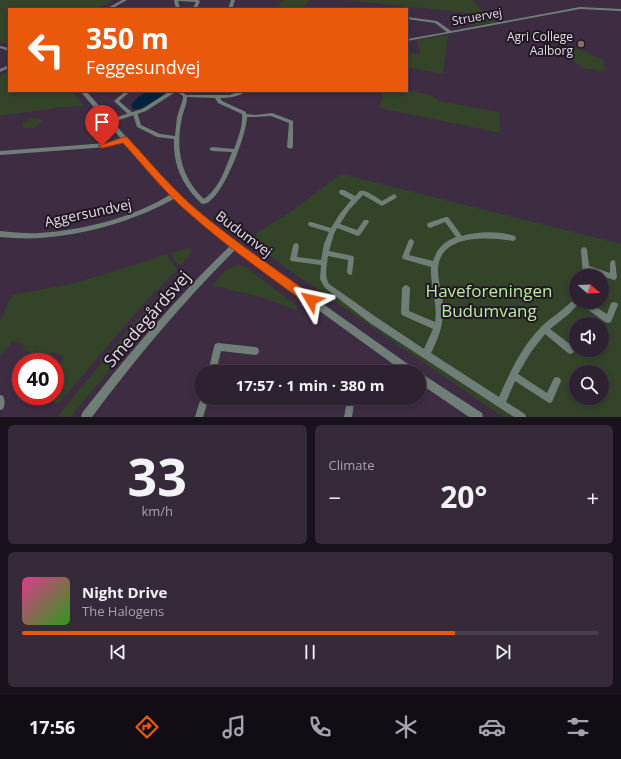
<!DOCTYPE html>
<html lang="en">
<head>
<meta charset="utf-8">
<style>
	:root { --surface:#2e2132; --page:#36293a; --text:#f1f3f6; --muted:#a7a3ac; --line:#493e4d; --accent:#ea580c }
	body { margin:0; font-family:"Open Sans",sans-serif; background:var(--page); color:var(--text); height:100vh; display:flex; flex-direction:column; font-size:15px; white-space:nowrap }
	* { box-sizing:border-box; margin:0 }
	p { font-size:13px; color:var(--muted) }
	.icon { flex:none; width:22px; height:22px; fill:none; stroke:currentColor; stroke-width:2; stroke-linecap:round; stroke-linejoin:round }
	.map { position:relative; height:417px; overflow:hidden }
	.side { display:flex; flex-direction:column; gap:8px; padding:8px; background:#19121c; flex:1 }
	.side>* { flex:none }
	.top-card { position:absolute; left:8px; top:8px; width:400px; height:84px; border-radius:0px; box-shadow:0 2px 6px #0003,0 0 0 1px var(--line); background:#ea580c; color:#fff; overflow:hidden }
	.needle { width:26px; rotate:109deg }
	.buttons { position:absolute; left:569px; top:269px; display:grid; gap:8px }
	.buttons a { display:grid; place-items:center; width:40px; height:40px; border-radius:50%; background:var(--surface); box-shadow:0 2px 6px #0003,0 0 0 1px var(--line); font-size:20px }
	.speed { position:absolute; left:12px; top:353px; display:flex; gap:8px; font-size:20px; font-weight:700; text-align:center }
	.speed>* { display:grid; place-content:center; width:52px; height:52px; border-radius:50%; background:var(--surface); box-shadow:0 2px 6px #0003,0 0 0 1px var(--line); line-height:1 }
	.speed .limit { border:6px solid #d22; background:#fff; color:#111 }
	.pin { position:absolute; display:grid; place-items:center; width:34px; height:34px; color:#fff; margin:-41px -17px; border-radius:50% 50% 50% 0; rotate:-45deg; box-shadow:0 0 4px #0007 }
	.pin .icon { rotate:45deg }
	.me { position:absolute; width:44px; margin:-22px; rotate:306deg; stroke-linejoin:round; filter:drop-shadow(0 0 3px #0008) }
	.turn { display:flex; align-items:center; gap:14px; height:84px; padding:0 12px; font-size:18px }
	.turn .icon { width:52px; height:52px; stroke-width:2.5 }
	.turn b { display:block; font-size:28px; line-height:34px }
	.big { font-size:30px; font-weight:700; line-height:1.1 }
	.side .widget { flex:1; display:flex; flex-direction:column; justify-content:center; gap:6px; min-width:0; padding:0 14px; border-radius:6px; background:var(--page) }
	.side .dial { align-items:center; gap:0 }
	.dial b { font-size:52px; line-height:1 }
	.song { display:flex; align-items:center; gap:12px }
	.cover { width:48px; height:48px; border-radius:6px; background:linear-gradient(135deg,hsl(330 70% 55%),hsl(110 70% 35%)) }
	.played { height:4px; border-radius:2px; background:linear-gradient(90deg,var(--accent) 75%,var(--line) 75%) }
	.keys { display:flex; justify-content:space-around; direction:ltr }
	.heat { display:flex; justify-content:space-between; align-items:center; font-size:22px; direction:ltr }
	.side .tiles { flex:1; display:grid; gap:8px; grid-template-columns:1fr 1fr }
	.widget:last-child { grid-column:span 2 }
	.trip { position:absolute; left:194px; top:365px; width:232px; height:40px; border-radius:20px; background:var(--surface); box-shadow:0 2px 6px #0003,0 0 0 1px var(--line); font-weight:700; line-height:40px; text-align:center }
	.tab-bar { display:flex; height:64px; justify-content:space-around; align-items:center; background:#120d14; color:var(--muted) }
	.tab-bar .icon { width:28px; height:28px }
	.tab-bar .current { color:var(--accent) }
	.tab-bar b { font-size:18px; color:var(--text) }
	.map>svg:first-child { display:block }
	.green { fill:#334429; fill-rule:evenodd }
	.water { fill:#04213e }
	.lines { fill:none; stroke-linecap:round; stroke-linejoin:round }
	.minor { fill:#6f7f78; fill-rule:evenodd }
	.tertiary { fill:#6f7f78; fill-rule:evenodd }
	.route { fill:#ea580c; stroke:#983908 }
	.education-dot { fill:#8d6e63; stroke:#201822; stroke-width:1.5 }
	.labels { text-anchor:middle; stroke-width:4; stroke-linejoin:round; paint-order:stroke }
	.far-street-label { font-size:12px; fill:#e5dae9; stroke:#201822 }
	.far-poi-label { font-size:12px; fill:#e5dae9; stroke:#201822; text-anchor:end }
	.street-label { font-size:14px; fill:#e5dae9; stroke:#201822 }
	.near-park-label { font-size:17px; fill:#bbeba0; stroke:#201822 }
	.near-street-label { font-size:17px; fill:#e5dae9; stroke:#201822 }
</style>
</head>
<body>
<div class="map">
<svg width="621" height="417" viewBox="0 0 621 417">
	<rect width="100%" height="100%" fill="#3e2c43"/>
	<path class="green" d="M0,0H113L97,9H9V44L0,42Z
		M283,0H310L303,9H275Z
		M346,0H473L487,15Z
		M461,14L489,17L497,22L471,26Z
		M448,35L443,74L407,67V53L420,54L417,40Z
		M575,48C586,51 592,56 603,59L605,72L582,68L574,61L573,50Z
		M9,71V91H72L84,106L64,107L0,116V76Z
		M384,91C399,91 428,89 439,101L499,112L500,133L384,109L379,107Z
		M31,118H39L42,121L34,128H23L22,124Z
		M341,174L621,244V417H503L286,268L252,241L258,232L289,213ZM576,276H602V302H576ZM576,324H602V350H576ZM576,372H602V398H576Z
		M192,247L189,256L181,265L175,262L171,253Z
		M165,255H168L170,261L178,269L146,301L58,404L40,396H55V370L65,356L52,352L49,355L36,351L34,354L22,349L25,345L13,341L0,356V321L12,295L75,283Z
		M239,265L246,267L298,307L296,310L262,297L213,286C219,276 227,267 239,265Z
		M151,305L158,310L71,417H57L121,339Z"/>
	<path class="water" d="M149,91H168C159,98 145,111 133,109L131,105L138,97Z"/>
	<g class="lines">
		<path class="minor" d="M174,0H198L200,1L197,8L195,9L193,8L196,2L178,1L180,9H176Z
			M328,7H330L331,9H327Z
			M580,7L621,9V11L580,9L407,41V39L447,32L435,23L407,19V17L437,21L451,31Z
			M126,91H131L119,101L133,113L135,112H137L141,125L160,134L175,136L177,117L183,99V96L176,91H181L186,95H230L240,91H246C239,97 229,98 220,98L222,101L246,112V114L255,115L272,113L293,121V147L290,149L287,147L289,123L271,116L255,117H247C247,133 221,206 202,204C183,186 173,166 174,139L157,137L137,127L133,114L129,115L114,101ZM187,97L215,98L218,103L242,114C243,126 238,138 234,149L212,147L209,149L212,151L232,152C225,169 219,189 204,199C181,178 175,149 182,118C183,111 187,105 187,97Z
			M124,137L126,138V140L107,147L0,155V151L107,143Z
			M340,190H344L355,196C357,195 358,192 360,191C366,189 377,198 382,201L394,194L397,196L396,198L382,206L363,195L349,210L340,224L357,230L364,220H368L369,222L360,235L358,236L337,228L334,234L329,251L353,256L354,258L352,274L350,275L348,274L347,272L348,260L328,256C327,265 324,276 329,284L376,317L424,349L433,329L402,315L401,313L402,288L404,286L406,285L408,286L410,288L409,311L435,322C438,303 430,286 431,267L403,259L402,257L409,240L411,239L413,240L414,242L409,255L433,261C437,249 443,242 456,237L445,222L430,228L428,227L427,225L428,223L446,217H448L462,236C478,231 499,231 515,236L516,238L515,240L513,241C488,237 439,233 438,270C438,285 445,300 443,315C442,329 437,341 431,353L499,397C510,372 522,346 542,326C548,320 555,316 562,310C566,307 571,301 576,299V302H588L607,314L611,303L614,302L617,303L618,305L611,322L608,323L605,322L579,303L570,313L550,329L571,345L576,341L577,350L571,354L568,353L545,334L531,352L518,374L547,393L554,378L557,377L560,378L561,381L552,402L549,403L515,381L506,402L525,414L526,417H514L370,323L325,288L320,279L321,265L291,261L290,259L293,246L294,244L296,243L298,244L299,246L297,257L321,260L324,244L329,232L309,226L308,224L309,222H311L331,228L339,215L351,200L340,194L339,192Z
			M173,193H175L178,195L177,197C138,220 86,235 40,238C27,239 13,238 0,237V231C13,232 27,234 40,233C85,230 135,217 173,193Z
			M584,247L586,248L587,250L589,266L610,273V263L611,261L613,260L615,261L617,277L616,279L614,280L589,272V276H583L581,250L582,248Z
			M218,343L255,347L258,348L259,351L258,354L255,355L221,351L216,372H208L214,347L215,344Z
			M0,395L3,396C5,400 5,405 3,409L0,410Z
			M201,397L209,398L203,417H195Z
			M350,400L353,401L354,404L352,417H344L347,401Z"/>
		<path class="tertiary" d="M122,0H127L111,9H106Z
			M231,0H235L232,9H228Z
			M0,46L9,48V51L0,48Z
			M9,65V68L0,72V69Z
			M80,91H86L111,119L142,109L170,91H177L146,111L113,122L152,166L195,210L238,244L415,369L417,372H404L235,250C183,302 136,358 92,417H81L82,413C128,354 176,298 230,246L191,214L148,170Z
			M419,372L482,413L483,417H469L419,383Z"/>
	</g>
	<path class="route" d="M124,137H127C150,162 171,188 197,210C234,241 275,269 315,297L316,300L315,304L311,306L307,304C268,275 227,247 190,214C165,193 145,167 123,143L102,148L98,146Z"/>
	<circle class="education-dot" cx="581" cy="44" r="4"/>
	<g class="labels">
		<g class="far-street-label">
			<text transform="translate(477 17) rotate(-10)" y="4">Struervej</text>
		</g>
		<g class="far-poi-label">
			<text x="573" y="41">Agri College<tspan x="573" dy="14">Aalborg</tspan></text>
		</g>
		<g class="street-label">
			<text transform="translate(88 213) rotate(-12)" y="5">Aggersundvej</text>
			<text transform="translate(244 234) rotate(37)" y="5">Budumvej</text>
		</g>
		<g class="near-park-label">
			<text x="489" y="297">Haveforeningen<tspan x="489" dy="20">Budumvang</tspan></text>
		</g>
		<g class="near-street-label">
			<text transform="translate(147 319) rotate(-49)" y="6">Smedegårdsvej</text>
		</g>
	</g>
</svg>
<div class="buttons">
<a><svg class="needle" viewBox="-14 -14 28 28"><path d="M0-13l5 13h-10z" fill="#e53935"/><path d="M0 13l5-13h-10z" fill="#a7a3ac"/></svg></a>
<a><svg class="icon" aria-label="sound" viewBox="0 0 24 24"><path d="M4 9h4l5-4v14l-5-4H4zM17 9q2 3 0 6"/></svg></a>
<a><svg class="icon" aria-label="search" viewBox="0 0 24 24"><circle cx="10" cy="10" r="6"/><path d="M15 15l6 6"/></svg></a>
</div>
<div class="speed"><div class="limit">40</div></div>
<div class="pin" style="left:102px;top:146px;background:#d93025"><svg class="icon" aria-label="arrive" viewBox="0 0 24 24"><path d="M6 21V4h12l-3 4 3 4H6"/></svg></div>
<svg class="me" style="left:311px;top:300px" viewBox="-20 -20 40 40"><path d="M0-17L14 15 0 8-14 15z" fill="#ea580c" stroke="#fff" stroke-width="4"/></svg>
<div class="trip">17:57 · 1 min · 380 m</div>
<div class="top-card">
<div class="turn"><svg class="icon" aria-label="left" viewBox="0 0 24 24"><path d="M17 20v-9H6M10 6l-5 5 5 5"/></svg><div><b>350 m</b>Feggesundvej</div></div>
</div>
</div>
<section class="side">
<div class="tiles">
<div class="widget dial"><b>33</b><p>km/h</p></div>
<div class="widget"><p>Climate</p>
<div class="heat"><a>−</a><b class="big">20°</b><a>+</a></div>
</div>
<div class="widget">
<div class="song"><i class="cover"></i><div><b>Night Drive</b><p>The Halogens</p></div></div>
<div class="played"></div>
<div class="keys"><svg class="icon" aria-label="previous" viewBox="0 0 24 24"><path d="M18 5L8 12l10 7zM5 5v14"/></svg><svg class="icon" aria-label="pause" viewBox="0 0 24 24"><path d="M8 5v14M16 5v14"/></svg><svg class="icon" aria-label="next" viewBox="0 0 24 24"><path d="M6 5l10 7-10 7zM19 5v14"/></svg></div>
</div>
</div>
</section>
<nav class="tab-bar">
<b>17:56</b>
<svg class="icon current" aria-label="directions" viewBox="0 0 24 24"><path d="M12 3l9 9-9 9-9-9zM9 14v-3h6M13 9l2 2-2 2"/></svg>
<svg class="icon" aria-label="music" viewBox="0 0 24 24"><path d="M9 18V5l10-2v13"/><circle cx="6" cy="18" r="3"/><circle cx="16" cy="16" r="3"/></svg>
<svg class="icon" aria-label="phone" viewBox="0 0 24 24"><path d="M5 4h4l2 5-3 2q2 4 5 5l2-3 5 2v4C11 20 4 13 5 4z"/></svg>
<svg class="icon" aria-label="climate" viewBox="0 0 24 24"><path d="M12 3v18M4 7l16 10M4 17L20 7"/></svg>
<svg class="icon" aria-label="car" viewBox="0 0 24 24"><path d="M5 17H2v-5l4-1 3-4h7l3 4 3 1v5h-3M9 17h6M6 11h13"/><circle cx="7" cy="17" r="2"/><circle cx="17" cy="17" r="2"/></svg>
<svg class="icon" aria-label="filters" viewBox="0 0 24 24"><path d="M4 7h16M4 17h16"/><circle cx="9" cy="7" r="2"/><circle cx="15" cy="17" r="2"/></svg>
</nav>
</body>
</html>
